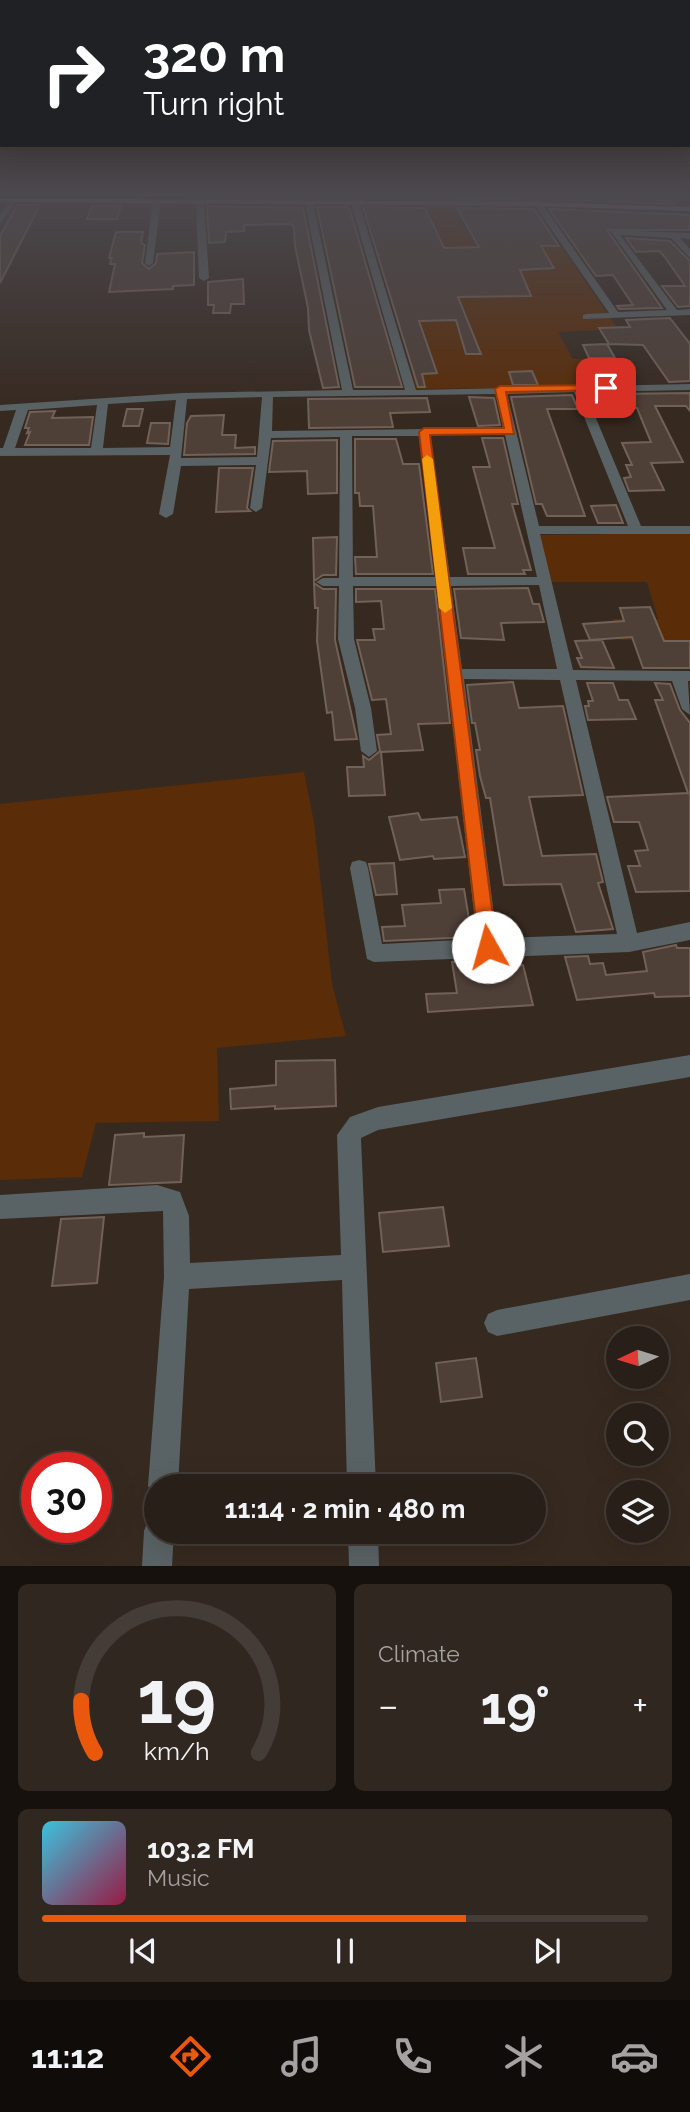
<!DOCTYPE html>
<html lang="en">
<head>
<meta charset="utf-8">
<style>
	:root { --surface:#281f18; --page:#302721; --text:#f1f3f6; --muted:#a5a2a2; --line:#443d37; --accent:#ea580c }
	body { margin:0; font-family:Raleway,sans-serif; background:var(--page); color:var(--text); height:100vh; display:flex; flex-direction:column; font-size:26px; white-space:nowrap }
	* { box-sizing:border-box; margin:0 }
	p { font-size:23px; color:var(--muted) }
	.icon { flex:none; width:38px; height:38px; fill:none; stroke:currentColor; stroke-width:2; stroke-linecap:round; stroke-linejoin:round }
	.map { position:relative; height:1566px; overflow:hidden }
	.panel { display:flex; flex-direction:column; gap:18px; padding:18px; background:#16110d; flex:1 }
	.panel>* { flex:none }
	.guide { position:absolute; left:0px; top:0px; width:691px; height:147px; box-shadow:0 7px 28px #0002,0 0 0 2px var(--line); background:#202124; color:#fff; overflow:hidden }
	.needle { width:46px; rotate:266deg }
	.tools { position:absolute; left:606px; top:1326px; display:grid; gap:14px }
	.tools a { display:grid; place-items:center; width:63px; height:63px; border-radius:50%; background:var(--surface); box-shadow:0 7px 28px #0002,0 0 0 2px var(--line); font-size:35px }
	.speed { position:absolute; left:21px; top:1452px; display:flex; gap:14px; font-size:35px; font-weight:700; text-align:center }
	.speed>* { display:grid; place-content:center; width:91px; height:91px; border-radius:50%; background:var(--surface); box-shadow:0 7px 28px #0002,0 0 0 2px var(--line); line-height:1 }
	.speed .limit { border:10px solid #d22; background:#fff; color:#111 }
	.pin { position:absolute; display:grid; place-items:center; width:60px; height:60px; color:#fff; margin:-30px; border-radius:14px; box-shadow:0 4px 10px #0006 }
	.me { position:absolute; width:77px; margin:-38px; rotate:353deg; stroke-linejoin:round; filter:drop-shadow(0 0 5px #0008) }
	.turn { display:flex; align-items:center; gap:24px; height:147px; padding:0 28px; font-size:32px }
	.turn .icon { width:91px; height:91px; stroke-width:2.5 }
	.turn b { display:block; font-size:49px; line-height:60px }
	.big { font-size:52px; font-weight:700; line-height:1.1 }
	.panel .tile { flex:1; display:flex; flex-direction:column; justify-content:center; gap:10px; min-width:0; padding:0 24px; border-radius:10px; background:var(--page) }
	.panel .dial { align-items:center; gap:0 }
	.dial svg { height:182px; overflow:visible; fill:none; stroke:var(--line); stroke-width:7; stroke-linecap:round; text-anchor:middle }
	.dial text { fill:var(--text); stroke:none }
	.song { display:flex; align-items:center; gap:21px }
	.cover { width:84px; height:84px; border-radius:10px; background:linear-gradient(135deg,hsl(190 70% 55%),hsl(340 70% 35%)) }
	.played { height:7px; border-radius:4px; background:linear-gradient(90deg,var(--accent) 70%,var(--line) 70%) }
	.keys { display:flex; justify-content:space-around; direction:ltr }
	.heat { display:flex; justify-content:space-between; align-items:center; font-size:38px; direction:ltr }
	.panel .tiles { flex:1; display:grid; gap:18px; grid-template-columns:1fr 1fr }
	.tile:last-child { grid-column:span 2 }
	.trip { position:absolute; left:144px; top:1474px; width:402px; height:70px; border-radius:35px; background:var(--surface); box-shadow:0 7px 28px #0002,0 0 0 2px var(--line); font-weight:700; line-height:70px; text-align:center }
	.tab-bar { display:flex; height:112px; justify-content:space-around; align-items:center; background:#100c0a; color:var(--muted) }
	.tab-bar .icon { width:49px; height:49px }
	.tab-bar .active { color:var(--accent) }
	.tab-bar b { font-size:32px; color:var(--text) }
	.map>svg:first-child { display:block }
	.green { fill:#5a2c08 }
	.building { fill:#4e3f37; stroke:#716157; stroke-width:2 }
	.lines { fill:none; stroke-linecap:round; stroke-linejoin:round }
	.minor { fill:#596264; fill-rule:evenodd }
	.major { fill:#85979b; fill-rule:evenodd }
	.route { fill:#ea580c; stroke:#983908; stroke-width:2 }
	.slow { fill:#f59e0b }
</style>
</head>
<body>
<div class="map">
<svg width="690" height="1566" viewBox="0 0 690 1566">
	<rect width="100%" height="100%" fill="#362920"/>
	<path class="green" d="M427,205H453L464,228L531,226L530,245H560L618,329L558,332L573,359L607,358L626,386L416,389L412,373L437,371L387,229H436Z
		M690,533V640H619L613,619H658L647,582H551L538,535Z
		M304,772L314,822L332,984L346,1036L217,1048L219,1121L96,1123L82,1177L0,1180V804Z"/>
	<path class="building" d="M198,194H291V198L198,197Z
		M449,194H489L490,197H522L524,199H452Z
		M555,194H673L675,204L556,200Z
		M17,205H40L0,283V236Z
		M92,205L121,206L117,219H87Z
		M207,206L303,208L339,387L323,388L309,330L308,308L295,246L294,227L291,224L244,225V231L226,232L225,242L209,243Z
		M317,207H349L402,387H355Z
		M363,207L425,208L444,248L479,247L457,208L534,209L559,246H541L554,268L520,270L531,296L458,297L481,354H466L456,320L419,321L437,373L422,374L425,387H418Z
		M549,209L690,215V230H607L662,308L619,309L617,306L633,305L613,275L596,276Z
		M116,232H143L141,243L145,245L142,263L149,269L156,263L157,254L194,252V285L173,286V289L109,292L115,264H110L112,258H109Z
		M626,238L670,241L690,261V306L678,307L662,286H685L664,256L659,251L636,252Z
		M243,279L244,304H231L230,313H213L214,305H208V282Z
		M670,318L690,344V381L669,382L643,345L609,344L599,328L630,327L626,320Z
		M607,344L615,358H589L583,345Z
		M532,371L538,385H513L509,372Z
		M690,393V411L686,406H655L683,462L651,463L664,490L629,491L624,478L631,477L626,465H632L622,443L651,442L637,408L615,407L614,394Z
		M572,395L578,409H547L585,516H547L542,504H536L511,397Z
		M469,397L494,398L500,425L478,426Z
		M427,398L430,412L390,413L393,427L309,428L308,399Z
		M127,409H143L139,426H123Z
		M55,411L52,418L93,417L89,445H25L30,432L27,433L29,428H25L30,412Z
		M224,415L222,435H236L235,448L255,447V454L184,455L187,423L191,416Z
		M151,423H170L168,444L147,443Z
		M482,438H503L518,504H512L531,570H523L525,574H468L463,548H495L473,467H490Z
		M355,439H396L403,464H419L433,574H356L355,557H377L373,506H360L359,493H355Z
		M337,440V493L308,494L307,471L269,472L273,441Z
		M219,468H253L247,508L250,511L216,512Z
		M616,505L623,523H598L591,506Z
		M337,537L336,575H323L314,581L313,538Z
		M314,583L323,589H336L335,640L357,739L335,740L332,712L327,713L317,641L318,608H315Z
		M528,588L533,604H539L544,622L501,623L504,640L461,638L454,589Z
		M356,589H435L450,723L418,724L423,750L381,752L385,795L349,796L347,767H364L363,756L369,760L380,751L377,735L391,734L386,699L372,700L357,640H375L373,629H384L381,601L356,602Z
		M650,607L664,641H690V668H643L632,637L590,640L583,624L624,621L620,608Z
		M602,640L614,668L581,667L577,658H582L575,641Z
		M513,682L519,708L563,706L583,795L529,797L542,856L596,854L603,882L598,883L613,929L576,932L561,884L504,885L490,798H486L480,776L476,750H480L475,723H472L467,685Z
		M587,683H613L619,700H628L636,719L588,720L585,706H589L588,701H593Z
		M655,683L670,684L680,710L690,723V891L636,892L628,866H640L635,851L648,850L639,822H614L607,797L688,793L655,700H663Z
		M418,813L421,820L457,817L465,857L434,859L433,856L400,860L389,817Z
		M394,863L397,894L376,895L369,864Z
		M464,889L472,937L384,941L382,927L405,926L402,905L441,903L439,890Z
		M676,945L677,948H690V996L655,997L654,993L577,1000L565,957L588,956L590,964L603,963L606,975L647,971L643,952Z
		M485,960L487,969L523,965L533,1005L428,1012L426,994L457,993L452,962Z
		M335,1060L336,1106L275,1109V1106L231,1109L230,1089L276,1085V1061Z
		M144,1133V1137L184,1135L181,1182L109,1185L115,1135Z
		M443,1207L449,1246L383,1252L379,1213Z
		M104,1217L97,1283L52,1286L61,1219Z
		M476,1358L482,1397L441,1402L436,1363Z"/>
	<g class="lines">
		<path class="minor" d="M527,194H535L618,312L667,310L610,230L690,233V239L680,238L690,249V258L671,238L620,235L677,310L690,309V315L583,319V315L586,314L609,313Z
			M10,198L17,200L0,224V215Z
			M157,199L161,201L153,263L149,266L145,263L153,201Z
			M200,200L204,202L209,278L204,281L199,278L196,202Z
			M309,201L313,203L353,390H405L351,203L355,201L359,203L416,390L690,384V390L585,392L641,526H690V534H540L573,670L690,671V681H688L690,715L682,709L672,681L576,680L637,933L690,922V940L629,952L374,962L367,959L350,868L352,862L359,860L366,862L368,868L382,944L477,939L437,586H353L354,639L371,708L377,751L369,757L361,751L355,708L338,639L339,586H323L316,582L323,578H339L340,437L271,438L262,508L256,512L250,508L256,465L181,466L173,514L166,518L159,514L170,455L0,456V448H3L16,410L0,411V405L182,393L342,390L305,203ZM574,392L628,526H539L507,394ZM496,394L503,428L272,431L273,397ZM262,397L257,457L181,458L187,399ZM176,400L170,447L103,448L108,404ZM97,405L91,448H15L28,410ZM430,435H505L537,577H450ZM352,436H419L436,577H353ZM539,585L557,669H462L451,586ZM464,679L560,680L617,934L497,938Z
			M690,1055V1077L378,1130L361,1138L376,1486H347L342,1280L189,1289L178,1486H156V1498L148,1486L164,1277L163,1211L0,1219V1195L157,1185L180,1192L189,1216L190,1263L341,1255L337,1135L350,1117L378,1107Z
			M690,1274V1300L497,1336L488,1332L484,1323L488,1314L497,1310Z
			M156,1517V1531H174L172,1566H142L144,1531L148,1520Z
			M348,1531H378L379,1566H349Z"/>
		<path class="major" d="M0,198L537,202L690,207V211L537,206L0,202Z"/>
	</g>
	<linearGradient id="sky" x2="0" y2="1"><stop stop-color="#1e1712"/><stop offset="0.47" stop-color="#4c494e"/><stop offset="1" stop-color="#4c494e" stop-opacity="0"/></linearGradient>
	<rect width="690" height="413" fill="url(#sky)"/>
	<path class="route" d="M606,385L609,390L506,392L514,434L430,435L497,947L495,953L488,955L482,953L479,947L419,432L424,428H504L495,389L500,386Z"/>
	<path class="slow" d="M427,455L433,459L452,608L445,613L439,608L422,459Z"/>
</svg>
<div class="tools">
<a><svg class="needle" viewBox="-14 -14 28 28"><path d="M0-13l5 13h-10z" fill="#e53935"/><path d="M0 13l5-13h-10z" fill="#a5a2a2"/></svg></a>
<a><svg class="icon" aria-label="search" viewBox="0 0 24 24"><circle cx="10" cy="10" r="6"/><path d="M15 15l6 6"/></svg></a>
<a><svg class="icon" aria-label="layers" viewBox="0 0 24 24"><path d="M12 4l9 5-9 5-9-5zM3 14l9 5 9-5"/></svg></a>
</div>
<div class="speed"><div class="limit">30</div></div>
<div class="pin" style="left:606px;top:388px;background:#d93025"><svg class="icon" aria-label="arrive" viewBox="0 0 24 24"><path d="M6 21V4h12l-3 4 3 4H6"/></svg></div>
<svg class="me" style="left:488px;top:947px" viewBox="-20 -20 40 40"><circle r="19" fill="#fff"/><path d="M0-13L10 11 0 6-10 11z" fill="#ea580c"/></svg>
<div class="trip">11:14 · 2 min · 480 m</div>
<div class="guide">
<div class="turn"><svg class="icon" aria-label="right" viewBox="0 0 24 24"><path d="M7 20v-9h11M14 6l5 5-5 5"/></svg><div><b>320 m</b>Turn right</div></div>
</div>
</div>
<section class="panel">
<div class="tiles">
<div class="tile dial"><svg viewBox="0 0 100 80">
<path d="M14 69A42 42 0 1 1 86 69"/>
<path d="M14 69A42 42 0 0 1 8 46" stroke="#ea580c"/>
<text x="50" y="56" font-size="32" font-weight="700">19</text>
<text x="50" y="72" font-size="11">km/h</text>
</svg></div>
<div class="tile"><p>Climate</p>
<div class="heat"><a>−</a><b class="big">19°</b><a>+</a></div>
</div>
<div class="tile">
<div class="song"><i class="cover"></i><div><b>103.2 FM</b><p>Music</p></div></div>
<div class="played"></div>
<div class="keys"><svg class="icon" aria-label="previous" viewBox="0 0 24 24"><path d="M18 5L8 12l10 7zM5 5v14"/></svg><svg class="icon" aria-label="pause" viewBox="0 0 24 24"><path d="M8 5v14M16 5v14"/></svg><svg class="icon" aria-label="next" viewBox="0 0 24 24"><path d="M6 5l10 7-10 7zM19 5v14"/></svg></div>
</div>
</div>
</section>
<nav class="tab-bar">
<b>11:12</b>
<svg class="icon active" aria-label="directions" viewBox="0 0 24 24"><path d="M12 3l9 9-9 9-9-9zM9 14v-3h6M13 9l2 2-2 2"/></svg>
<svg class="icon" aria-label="music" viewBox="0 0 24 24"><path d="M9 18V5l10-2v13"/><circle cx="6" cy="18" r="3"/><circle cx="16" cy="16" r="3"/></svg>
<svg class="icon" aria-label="phone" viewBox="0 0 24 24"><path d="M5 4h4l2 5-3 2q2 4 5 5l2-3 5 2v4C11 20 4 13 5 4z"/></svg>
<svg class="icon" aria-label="climate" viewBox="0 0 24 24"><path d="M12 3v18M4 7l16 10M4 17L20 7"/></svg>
<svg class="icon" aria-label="car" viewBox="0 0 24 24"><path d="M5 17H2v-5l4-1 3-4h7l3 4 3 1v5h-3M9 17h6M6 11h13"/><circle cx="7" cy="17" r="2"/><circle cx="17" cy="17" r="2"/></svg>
</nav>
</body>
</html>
